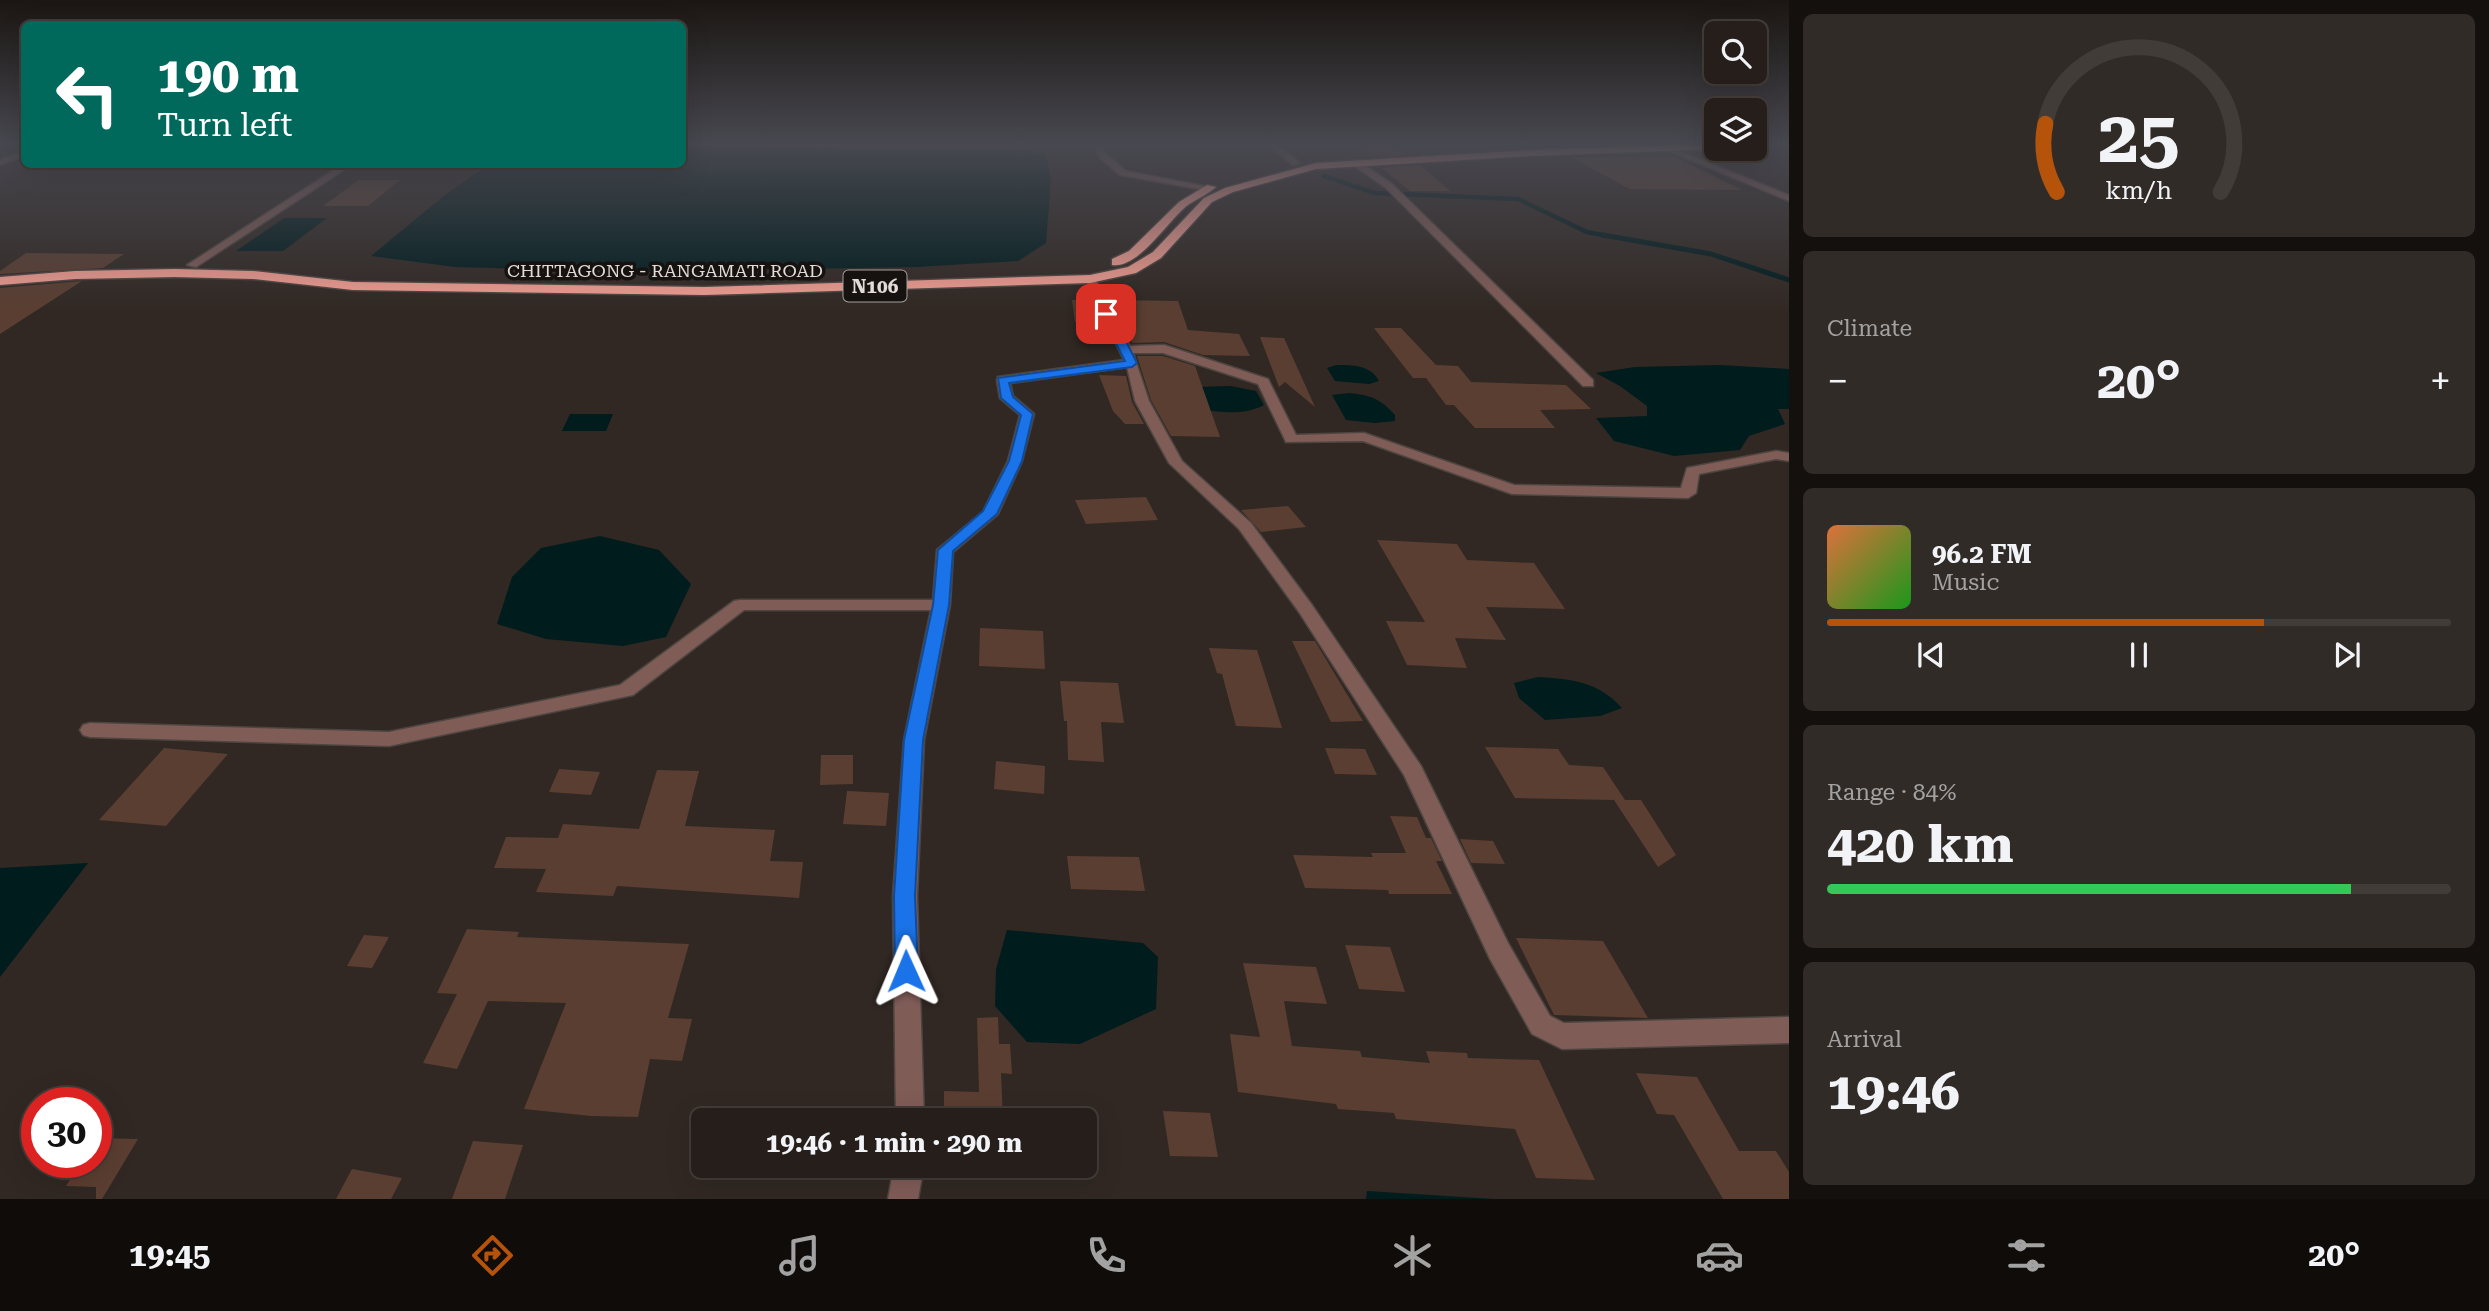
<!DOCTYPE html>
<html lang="en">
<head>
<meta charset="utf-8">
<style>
	:root { --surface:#251e1a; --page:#312b27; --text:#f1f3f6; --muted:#a3a2a2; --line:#423c39; --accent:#b45309 }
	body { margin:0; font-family:"Roboto Serif",serif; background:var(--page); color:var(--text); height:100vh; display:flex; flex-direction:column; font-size:26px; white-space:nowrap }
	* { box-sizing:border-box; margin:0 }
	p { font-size:23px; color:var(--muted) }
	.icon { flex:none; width:38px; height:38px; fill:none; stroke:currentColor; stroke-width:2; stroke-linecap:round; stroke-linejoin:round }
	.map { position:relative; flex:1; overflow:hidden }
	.side { display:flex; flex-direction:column; gap:14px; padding:14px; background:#14100e; width:700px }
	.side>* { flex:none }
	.banner { position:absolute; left:21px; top:21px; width:665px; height:147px; border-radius:10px; box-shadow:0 7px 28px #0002,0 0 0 2px var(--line); background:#00695c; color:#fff; overflow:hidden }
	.buttons { position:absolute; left:1704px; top:21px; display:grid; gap:14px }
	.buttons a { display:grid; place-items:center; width:63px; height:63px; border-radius:10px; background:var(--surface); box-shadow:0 7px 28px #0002,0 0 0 2px var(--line); font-size:35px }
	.speed { position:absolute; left:21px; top:1087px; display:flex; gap:14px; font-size:35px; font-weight:700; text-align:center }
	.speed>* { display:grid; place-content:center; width:91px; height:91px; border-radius:50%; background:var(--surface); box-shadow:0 7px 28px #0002,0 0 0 2px var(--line); line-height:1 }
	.speed .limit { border:10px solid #d22; background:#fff; color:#111 }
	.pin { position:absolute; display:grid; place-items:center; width:60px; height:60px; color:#fff; margin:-30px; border-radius:14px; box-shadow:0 4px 10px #0006 }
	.me { position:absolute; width:77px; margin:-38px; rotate:359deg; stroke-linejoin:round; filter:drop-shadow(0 0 5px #0008) }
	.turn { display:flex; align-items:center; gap:24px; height:147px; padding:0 21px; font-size:32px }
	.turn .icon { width:91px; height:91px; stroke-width:2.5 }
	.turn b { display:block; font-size:49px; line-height:60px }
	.big { font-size:52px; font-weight:700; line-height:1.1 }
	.side .widget { flex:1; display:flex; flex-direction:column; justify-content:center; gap:10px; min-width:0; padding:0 24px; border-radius:10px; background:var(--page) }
	.side .dial { align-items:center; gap:0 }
	.dial svg { height:182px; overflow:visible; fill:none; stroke:var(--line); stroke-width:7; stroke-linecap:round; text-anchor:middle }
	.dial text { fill:var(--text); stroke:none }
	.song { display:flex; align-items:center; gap:21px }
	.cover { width:84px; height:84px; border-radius:10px; background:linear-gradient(135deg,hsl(20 70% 55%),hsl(120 70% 35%)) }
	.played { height:7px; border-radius:4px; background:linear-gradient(90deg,var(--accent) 70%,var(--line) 70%) }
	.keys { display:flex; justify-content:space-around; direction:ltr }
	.heat { display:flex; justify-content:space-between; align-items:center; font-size:38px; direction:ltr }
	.charge { height:10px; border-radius:5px; background:linear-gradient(90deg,#34c759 84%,var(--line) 0) }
	.trip { position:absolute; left:691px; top:1108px; width:406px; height:70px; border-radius:10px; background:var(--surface); box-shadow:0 7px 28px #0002,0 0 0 2px var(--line); font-weight:700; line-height:70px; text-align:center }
	.dock { display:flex; height:112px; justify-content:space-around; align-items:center; background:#0f0c0a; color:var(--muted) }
	.dock .icon { width:49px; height:49px }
	.dock .current { color:var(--accent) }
	.dock b { font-size:32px; color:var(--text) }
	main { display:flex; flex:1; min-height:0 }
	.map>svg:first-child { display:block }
	.water { fill:#001c1d }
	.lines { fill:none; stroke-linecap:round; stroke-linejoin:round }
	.stream-far1 { stroke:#001c1d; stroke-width:4.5 }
	.stream { stroke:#001c1d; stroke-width:5 }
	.building { fill:#5a3e31 }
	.minor-casing { stroke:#4d4540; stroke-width:3 }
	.highway-casing { stroke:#4d4540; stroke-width:3 }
	.minor { fill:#805c57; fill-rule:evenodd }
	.highway { fill:#f59f92; fill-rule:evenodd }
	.route { fill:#1a73e8; stroke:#114b97; stroke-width:2 }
	.labels { text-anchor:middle; stroke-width:7; stroke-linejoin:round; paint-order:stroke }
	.far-street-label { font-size:18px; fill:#e2dcd8; stroke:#161210 }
	.shield { fill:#161210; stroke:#a59f9c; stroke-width:2 }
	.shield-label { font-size:19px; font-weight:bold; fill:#e2dcd8 }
</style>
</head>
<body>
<main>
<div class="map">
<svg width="1789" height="1199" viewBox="0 0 1789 1199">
	<rect width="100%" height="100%" fill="#312823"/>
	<path class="water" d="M683,148L1026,150L1046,156L1051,179L1046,243L1018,261L916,267L643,272L455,267L371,256L446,194L488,165L682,164Z
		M284,218H327L283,251H236Z
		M1336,365C1352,365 1371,365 1379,381L1369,384L1335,381L1327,368Z
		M1720,365L1789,369V409H1778L1785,424L1749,436L1740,450L1674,456L1614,441L1596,418L1647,416V406L1620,386L1596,373L1635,367Z
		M1231,386L1256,391L1264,405C1243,416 1221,412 1198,409L1197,387Z
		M1349,393C1370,395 1381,399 1395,415V421L1375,423L1346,420L1332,395Z
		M570,414H613L606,431H562Z
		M600,536L659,550L691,584L666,637L623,646L546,639L497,624L512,577L541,548Z
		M1538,677C1572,679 1599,682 1622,708L1600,716L1545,720L1519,698L1514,683Z
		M88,863L0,977V868Z
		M1007,930L1143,943L1158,957L1156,1009L1080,1044L1027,1042L995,1006L996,969Z
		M1367,1191L1494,1199H1366Z"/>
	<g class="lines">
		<path class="stream-far1" d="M1324,176L1375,193L1518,199L1587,232L1613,237"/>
		<path class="stream" d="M1603,235L1711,254L1789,280"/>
	</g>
	<path class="building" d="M1354,144H1396L1408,155L1370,157Z
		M1571,157H1675L1742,190L1630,189Z
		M1420,165L1450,191H1410L1382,168Z
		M359,180H400L368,206H323Z
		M26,253L124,254L103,268L0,274V271Z
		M82,281L0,334V288Z
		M1072,300H1092L1103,323L1075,322Z
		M1109,300L1178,301L1188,330L1239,334L1250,356L1203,355L1164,342L1132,343Z
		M1374,328H1401L1436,365L1458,366L1471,382L1566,385L1591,409L1540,410L1555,428H1475L1454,405H1446L1426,378H1413Z
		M1260,337L1284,338L1315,407L1285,382L1279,387Z
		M1137,356H1163L1195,366L1220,437L1171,436L1151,400Z
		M1099,375L1126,376L1132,402L1144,424H1125L1113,411Z
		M1146,497L1158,520L1086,524L1075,500Z
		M1288,506L1306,527L1261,532L1241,510Z
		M1377,540L1457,544L1467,560L1534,563L1565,609L1486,607L1506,640L1455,638L1467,668L1407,665L1386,621L1425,622Z
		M980,628L1043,631L1045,669L979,666Z
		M1292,641H1315L1363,721L1331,722Z
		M1209,648L1257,650L1282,728L1236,726L1222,674L1217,673Z
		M1060,681L1118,683L1124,723L1101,722L1104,762L1068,760L1067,721H1064Z
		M1485,747L1558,749L1569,765L1603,767L1625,800H1641L1676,855L1658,867L1614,800L1515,798Z
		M164,748L228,754L166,826L99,820Z
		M1325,748L1365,749L1377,775L1335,774Z
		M821,755H853V784L820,785Z
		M996,761L1045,766L1044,794L994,789Z
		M559,769L600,772L591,795L549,792Z
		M657,770L699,771L685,826L775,830L770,861L803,862L799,898L617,886L613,896L536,892L546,869L494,868L506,837L558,838L563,824L639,829Z
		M847,791L889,793L886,826L843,824Z
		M1390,816L1417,817L1426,838H1431L1442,861H1436L1452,894H1389L1388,890L1305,888L1293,855L1373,857L1371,853H1406Z
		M1460,839L1493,841L1505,864L1471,863Z
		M1067,856L1139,857L1145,891L1071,889Z
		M467,929L519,932L517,937L689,944L668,1018L692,1019L682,1061L650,1059L638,1117L591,1116L524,1109L566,1003L488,1001L457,1069L423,1063L457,994L437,993Z
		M364,935L389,937L372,968L347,966Z
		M1516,938L1603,941L1648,1018L1554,1015Z
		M1345,945L1390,947L1405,992L1359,989Z
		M1243,963L1316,967L1327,1004L1284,1001L1292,1046L1360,1051L1362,1057L1430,1063L1426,1051L1467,1053L1468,1058L1539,1060L1595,1180L1536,1178L1515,1129L1396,1119L1394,1113L1338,1109L1336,1104L1238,1092L1230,1034L1260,1037Z
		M998,1017L999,1044H1010L1012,1074L1001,1073L1003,1120H944V1091L979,1092L977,1018Z
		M1636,1073L1697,1077L1739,1151H1776L1789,1172V1199H1723L1674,1115L1657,1114Z
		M1163,1111L1210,1113L1218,1157L1170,1156Z
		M96,1138L138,1139L102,1199H96V1187L66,1186L81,1162H96Z
		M473,1141L523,1145L505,1199H452Z
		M352,1169L402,1178L391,1199H336Z"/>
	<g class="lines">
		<g class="minor-casing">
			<path id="minor" d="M704,144H1099L1106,154L1126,171L1214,188L1210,191L1120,175L1100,158L1094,147L708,146Z
				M1267,144H1276L1300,163L1293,165Z
				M1669,147L1789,195V201L1669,151Z
				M24,151V156L0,165V160Z
				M1353,161H1359L1392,184L1593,380V386H1583L1386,188L1353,165Z
				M343,164H353L196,267L187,265Z
				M1090,276L1095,279L1130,346L1164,345L1268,379L1296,435L1364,433L1514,485L1681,488L1687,468L1776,451L1789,453V461L1776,459L1699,474L1696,493L1688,498L1512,494L1363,441L1286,442L1258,384L1163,353H1133L1149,401L1182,461L1251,523L1312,605L1421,766L1508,943L1550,1016L1564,1023L1789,1017V1043L1562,1049L1532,1034L1490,959L1404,775L1299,612L1239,529L1169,463L1135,401L1127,367L1010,383L1013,396L1034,414L1022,461L998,514L953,552L950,605L924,740L917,896L924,1120H896L893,896L904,740L931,610H744L633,695L389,746L90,737L83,735L80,730L83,725L90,723L389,732L620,685L734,601L740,600H933L937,550L983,512L1008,461L1020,415L1000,398L997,380L998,377L1124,360L1085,279Z
				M894,1166H924L918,1199H888Z"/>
		</g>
		<g class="highway-casing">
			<path id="highway" d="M1717,144V149L1532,156L1316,169L1233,192L1212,202L1161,258L1136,273L1090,283L704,295L353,290L253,279L175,277L75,279L0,285V277L75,271L175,269L253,271L353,282L704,287L1090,275L1128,267L1153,252L1204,198L1225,188L1316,163L1532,150Z
				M1755,144H1774L1755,147Z
				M1207,185L1216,187C1208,194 1197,199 1188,205C1168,220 1139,269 1112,265V259L1129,251L1179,202Z"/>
		</g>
		<use href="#minor" class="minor"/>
		<use href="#highway" class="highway"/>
	</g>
	<linearGradient id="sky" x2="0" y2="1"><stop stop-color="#1b1613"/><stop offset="0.46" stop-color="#484850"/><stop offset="1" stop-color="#484850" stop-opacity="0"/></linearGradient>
	<rect width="1789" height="312" fill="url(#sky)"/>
	<path class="route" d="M1106,311L1112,314L1137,363L1132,367L1009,383L1013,397L1033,414L1022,461L997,514L953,551L949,605L923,740L915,896L918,971L915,978L906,981L898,978L895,971L894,896L904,740L933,605L938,550L983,511L1009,461L1021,415L1001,398L998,378L1125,361L1101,314Z"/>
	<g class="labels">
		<g class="far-street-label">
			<text x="665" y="277">CHITTAGONG - RANGAMATI ROAD</text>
		</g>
		<rect class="shield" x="843.5" y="270.5" width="63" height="31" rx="5"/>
		<g class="shield-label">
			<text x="875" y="293">N106</text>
		</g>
	</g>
</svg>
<div class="buttons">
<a><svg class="icon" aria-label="search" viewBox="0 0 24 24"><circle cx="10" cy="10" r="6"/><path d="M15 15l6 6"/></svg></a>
<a><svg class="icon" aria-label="layers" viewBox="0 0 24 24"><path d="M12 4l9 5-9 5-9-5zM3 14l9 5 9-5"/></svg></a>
</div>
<div class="speed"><div class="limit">30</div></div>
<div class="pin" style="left:1106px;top:314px;background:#d93025"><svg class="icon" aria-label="arrive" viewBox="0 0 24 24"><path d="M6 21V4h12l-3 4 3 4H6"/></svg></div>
<svg class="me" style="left:906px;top:971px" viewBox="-20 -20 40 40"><path d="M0-17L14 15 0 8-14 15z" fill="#1a73e8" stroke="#fff" stroke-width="4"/></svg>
<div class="trip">19:46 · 1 min · 290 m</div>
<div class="banner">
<div class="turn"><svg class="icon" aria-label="left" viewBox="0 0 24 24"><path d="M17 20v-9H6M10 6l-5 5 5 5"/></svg><div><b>190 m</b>Turn left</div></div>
</div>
</div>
<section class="side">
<div class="widget dial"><svg viewBox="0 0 100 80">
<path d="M14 69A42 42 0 1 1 86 69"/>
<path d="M14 69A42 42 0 0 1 9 39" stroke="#b45309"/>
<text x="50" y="56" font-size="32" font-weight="700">25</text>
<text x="50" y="72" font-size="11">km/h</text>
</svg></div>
<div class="widget"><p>Climate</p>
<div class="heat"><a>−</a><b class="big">20°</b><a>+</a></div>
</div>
<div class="widget">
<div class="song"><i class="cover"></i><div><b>96.2 FM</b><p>Music</p></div></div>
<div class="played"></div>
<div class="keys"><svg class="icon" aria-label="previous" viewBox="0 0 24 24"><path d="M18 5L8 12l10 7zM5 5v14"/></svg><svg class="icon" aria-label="pause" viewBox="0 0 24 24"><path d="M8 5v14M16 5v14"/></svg><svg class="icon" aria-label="next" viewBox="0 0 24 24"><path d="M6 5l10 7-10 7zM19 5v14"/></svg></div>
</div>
<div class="widget"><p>Range · 84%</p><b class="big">420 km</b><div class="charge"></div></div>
<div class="widget"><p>Arrival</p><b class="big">19:46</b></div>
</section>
</main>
<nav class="dock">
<b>19:45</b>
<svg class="icon current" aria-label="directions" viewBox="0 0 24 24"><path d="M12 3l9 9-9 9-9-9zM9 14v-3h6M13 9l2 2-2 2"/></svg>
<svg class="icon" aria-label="music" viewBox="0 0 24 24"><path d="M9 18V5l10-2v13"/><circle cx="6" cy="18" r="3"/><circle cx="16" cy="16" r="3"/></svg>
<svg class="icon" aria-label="phone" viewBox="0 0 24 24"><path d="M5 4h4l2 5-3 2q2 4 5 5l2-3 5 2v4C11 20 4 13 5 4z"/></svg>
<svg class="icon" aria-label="climate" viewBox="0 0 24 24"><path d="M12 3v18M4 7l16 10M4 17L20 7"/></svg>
<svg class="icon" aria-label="car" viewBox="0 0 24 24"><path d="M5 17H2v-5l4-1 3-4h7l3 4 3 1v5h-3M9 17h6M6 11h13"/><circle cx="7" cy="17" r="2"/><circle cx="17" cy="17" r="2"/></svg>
<svg class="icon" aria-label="filters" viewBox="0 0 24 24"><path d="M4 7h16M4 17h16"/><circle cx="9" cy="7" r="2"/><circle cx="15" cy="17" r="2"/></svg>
<b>20°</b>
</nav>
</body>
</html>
